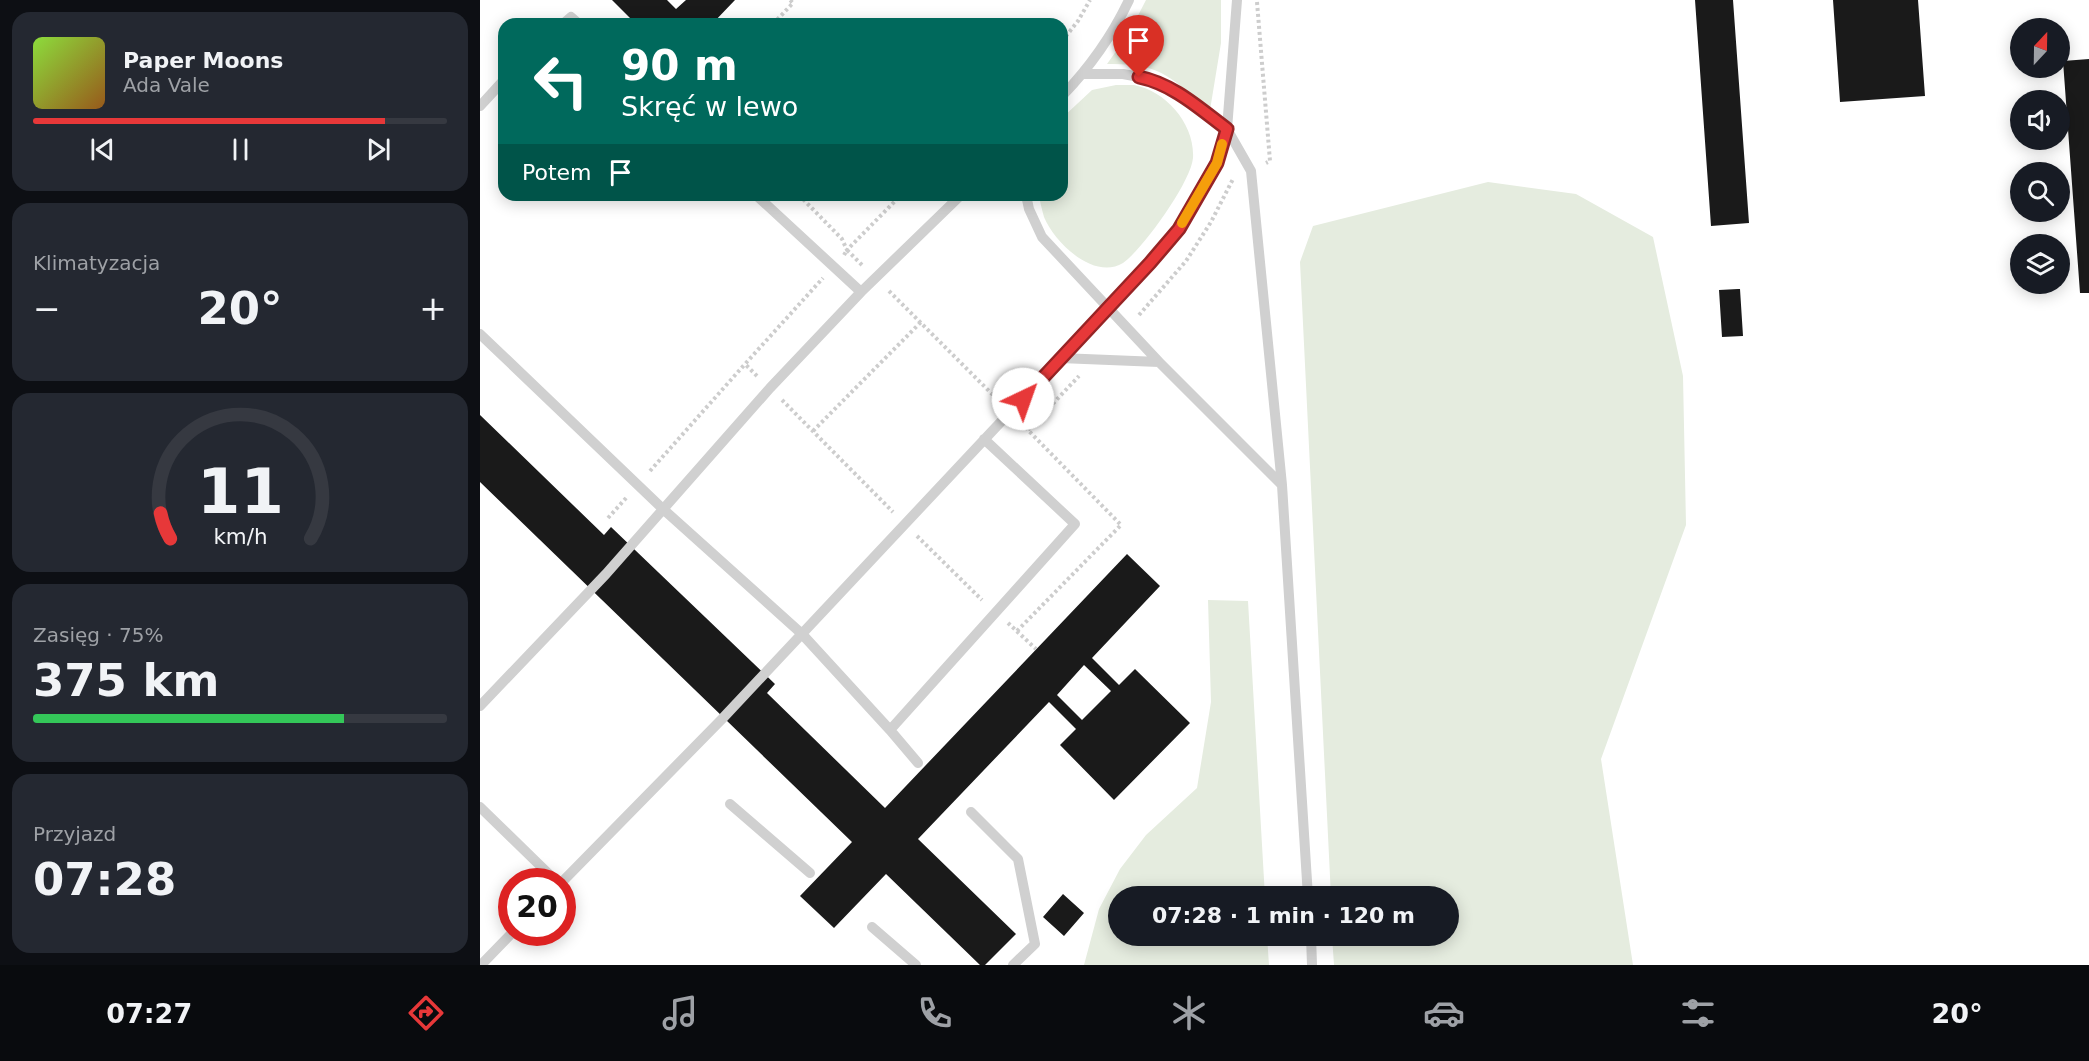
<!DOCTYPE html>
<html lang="pl">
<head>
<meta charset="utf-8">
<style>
	:root { --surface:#171b24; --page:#242831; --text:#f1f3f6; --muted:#9ea1a6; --line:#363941; --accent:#e73839 }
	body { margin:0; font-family:"DejaVu Sans",sans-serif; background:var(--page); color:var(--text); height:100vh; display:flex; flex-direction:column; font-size:22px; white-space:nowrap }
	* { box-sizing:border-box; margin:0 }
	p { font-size:20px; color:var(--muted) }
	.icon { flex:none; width:33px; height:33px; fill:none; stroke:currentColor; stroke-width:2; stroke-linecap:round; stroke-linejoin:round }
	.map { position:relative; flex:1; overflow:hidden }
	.details { display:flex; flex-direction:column; gap:12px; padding:12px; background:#0d0f14; width:480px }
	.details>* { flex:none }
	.guide { position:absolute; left:18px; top:18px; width:570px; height:183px; border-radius:18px; box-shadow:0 3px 15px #0003; background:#00695c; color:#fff; overflow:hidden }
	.needle { width:39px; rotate:22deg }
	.buttons { position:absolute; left:1530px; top:18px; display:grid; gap:12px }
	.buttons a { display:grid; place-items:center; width:60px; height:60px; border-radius:50%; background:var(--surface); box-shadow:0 3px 15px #0003; font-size:30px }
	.speed { position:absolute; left:18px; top:868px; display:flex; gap:12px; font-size:30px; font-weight:700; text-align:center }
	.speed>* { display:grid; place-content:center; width:78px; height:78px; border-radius:50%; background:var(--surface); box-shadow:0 3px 15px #0003; line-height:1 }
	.speed .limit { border:9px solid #d22; background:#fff; color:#111 }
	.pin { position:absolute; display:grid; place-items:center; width:51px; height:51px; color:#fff; margin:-62px -26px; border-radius:50% 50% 50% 0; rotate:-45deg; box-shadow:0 0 6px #0007 }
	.pin .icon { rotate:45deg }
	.me { position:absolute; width:66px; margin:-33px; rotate:42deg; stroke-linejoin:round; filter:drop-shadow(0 0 4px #0008) }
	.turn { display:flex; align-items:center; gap:21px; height:126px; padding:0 24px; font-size:27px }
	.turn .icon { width:78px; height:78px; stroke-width:2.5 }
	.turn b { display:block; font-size:42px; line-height:51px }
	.then { display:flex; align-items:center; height:57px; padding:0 24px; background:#0003; gap:12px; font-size:22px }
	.big { font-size:45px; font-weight:600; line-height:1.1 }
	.details .tile { flex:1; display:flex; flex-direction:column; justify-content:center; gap:9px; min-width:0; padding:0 21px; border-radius:18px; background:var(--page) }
	.details .dial { align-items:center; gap:0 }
	.dial svg { height:156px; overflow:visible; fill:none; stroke:var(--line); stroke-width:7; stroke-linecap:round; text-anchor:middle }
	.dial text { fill:var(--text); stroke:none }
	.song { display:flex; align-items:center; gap:18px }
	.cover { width:72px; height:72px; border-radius:9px; background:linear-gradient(135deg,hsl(90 70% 55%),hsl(30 70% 35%)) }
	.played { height:6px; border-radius:3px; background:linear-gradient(90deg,var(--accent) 85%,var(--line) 85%) }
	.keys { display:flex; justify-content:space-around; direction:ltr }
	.heat { display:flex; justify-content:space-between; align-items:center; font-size:33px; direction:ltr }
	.charge { height:9px; border-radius:4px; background:linear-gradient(90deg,#34c759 75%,var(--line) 0) }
	.trip { position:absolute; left:628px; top:886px; width:351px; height:60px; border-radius:30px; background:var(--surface); box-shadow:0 3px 15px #0003; font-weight:600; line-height:60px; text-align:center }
	.tabs { display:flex; height:96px; justify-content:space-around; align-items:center; background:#090b0e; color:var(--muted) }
	.tabs .icon { width:42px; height:42px }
	.tabs .selected { color:var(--accent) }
	.tabs b { font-size:27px; color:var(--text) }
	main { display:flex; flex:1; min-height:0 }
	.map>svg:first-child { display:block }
	.green { fill:#e5ecdf }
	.building { fill:#1a1a1a; fill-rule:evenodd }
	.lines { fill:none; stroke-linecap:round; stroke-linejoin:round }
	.path { stroke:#cdcdcd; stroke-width:4; stroke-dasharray:3 3; stroke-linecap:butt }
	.service { stroke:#d0d0d0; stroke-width:10 }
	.route-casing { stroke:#962425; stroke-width:15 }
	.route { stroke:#e73839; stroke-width:10 }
	.slow { stroke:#f59e0b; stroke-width:10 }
</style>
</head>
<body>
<main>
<section class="details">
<div class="tile">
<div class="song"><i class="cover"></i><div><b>Paper Moons</b><p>Ada Vale</p></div></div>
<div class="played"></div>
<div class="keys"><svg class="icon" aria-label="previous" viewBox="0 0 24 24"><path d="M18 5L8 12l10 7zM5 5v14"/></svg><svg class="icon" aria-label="pause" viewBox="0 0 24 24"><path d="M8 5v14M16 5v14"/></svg><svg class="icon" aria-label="next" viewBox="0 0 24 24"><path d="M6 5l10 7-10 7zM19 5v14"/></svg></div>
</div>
<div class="tile"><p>Klimatyzacja</p>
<div class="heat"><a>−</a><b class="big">20°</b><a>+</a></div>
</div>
<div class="tile dial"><svg viewBox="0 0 100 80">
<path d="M14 69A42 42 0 1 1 86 69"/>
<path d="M14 69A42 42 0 0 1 9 56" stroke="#e73839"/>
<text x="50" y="56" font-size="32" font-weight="700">11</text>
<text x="50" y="72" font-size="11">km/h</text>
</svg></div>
<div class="tile"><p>Zasięg · 75%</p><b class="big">375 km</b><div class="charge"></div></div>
<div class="tile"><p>Przyjazd</p><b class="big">07:28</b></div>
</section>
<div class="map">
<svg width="1609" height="965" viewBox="0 0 1609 965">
	<rect width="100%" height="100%" fill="#fff"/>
	<path class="green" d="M666,0H741V43L730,110C689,78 684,63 627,64L649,33Z
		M636,85C642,85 648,85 654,85C686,91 715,124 713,158C711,182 663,249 643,263C614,281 574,242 564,217C562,210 560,202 559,195H582V118L612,90Z
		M1008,182L1096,194L1173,237L1203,376L1206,525L1121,759L1153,965H854L852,936H969V897H851L820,262L833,226Z
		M728,600L768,601L785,897H639V936H787L789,965H604L619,909L640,869L666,835L717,788L731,702Z"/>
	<path class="building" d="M132,0H187L196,9L206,0H255L232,24H156Z
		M1215,0H1253L1269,223L1231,226Z
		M1353,0H1438L1445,96L1360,102Z
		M1609,59V293H1600L1583,61Z
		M1258,289H1260L1263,336L1242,337L1239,290Z
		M0,415L124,535L131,527L295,684L287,693L405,808L647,554L680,586L612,658L639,685L655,669L710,723L634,800L580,745L596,729L569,702L438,839L536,934L505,965H500L406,874L354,928L320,896L372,842L0,482ZM604,665L631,691L602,720L577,695Z
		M583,894L604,913L584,936L563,917Z"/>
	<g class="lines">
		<path class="path" d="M777,2L790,161L786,163
			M293,24L313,3L310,0
			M582,41L598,21L610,0
			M319,195L362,239L367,250L421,195
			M364,255L367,250L384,267
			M409,291L518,400
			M659,315L706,261L731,222L753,179
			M277,376L265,364L343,278
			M302,400L413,512
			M548,430L599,376
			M333,431L441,322
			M170,471L265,364
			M128,518L147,497
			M437,536L502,600
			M528,623L556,649
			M537,631L641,525L542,424"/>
		<path class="service" d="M83,24L91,17L99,24
			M603,74H643L675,80L705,97L747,129L771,171L802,485L828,897
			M582,96C610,67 632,36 649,0
			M0,106L24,80
			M276,195L381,292
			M546,195L549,209L562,237L679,362L802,485
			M0,334L183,509L322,634L410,730L595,524L504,439
			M580,358L679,362
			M0,706L126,574L290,388L381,292L481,195
			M410,730L438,763
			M250,804L330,873
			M0,807L77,882
			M491,812L538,859L555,944L533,965
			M82,882L242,719L670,263L699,229L737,163L747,129L757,0
			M392,927L436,965
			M831,936L832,965
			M1,965L32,933"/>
	</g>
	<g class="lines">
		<g class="route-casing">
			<path id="route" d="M543,399L670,263L699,229L737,163L747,129C719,108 693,84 659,77"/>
		</g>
		<use href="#route" class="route"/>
		<path class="slow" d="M702,223L737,163L742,144"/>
	</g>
</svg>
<div class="buttons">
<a><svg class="needle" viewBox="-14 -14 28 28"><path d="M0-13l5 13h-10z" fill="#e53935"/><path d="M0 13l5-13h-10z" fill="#9ea1a6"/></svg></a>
<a><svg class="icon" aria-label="sound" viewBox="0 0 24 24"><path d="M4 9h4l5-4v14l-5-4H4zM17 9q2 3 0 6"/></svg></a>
<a><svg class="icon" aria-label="search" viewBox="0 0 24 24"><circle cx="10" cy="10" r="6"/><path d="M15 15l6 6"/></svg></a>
<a><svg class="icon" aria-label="layers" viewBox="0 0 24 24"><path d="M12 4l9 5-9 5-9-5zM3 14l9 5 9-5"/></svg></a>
</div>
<div class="speed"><div class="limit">20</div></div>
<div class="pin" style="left:659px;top:77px;background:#d93025"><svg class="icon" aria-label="arrive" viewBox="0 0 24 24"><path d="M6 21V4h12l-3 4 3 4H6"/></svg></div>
<svg class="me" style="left:543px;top:399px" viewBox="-20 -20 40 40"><circle r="19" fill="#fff"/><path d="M0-13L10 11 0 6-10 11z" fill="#e73839"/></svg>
<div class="trip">07:28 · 1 min · 120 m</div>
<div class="guide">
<div class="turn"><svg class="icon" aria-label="left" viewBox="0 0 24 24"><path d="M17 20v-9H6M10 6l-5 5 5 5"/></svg><div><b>90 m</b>Skręć w lewo</div></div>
<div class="then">Potem<svg class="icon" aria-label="arrive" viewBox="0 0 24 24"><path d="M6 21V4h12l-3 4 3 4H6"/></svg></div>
</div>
</div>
</main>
<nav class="tabs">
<b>07:27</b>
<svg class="icon selected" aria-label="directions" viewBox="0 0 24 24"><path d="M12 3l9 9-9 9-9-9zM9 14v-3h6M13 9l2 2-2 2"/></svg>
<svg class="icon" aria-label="music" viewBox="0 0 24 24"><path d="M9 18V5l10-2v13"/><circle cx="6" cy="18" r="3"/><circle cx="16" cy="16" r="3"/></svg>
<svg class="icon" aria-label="phone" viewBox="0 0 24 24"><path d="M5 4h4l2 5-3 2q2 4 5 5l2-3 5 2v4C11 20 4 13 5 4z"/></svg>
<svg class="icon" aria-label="climate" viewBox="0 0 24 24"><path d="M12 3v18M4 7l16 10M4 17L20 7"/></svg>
<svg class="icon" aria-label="car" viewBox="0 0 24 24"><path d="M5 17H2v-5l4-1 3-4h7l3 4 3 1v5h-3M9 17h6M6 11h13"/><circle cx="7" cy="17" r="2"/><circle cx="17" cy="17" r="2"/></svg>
<svg class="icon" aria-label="filters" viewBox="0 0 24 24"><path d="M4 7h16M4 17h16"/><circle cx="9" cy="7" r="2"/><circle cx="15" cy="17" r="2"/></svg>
<b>20°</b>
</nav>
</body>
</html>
